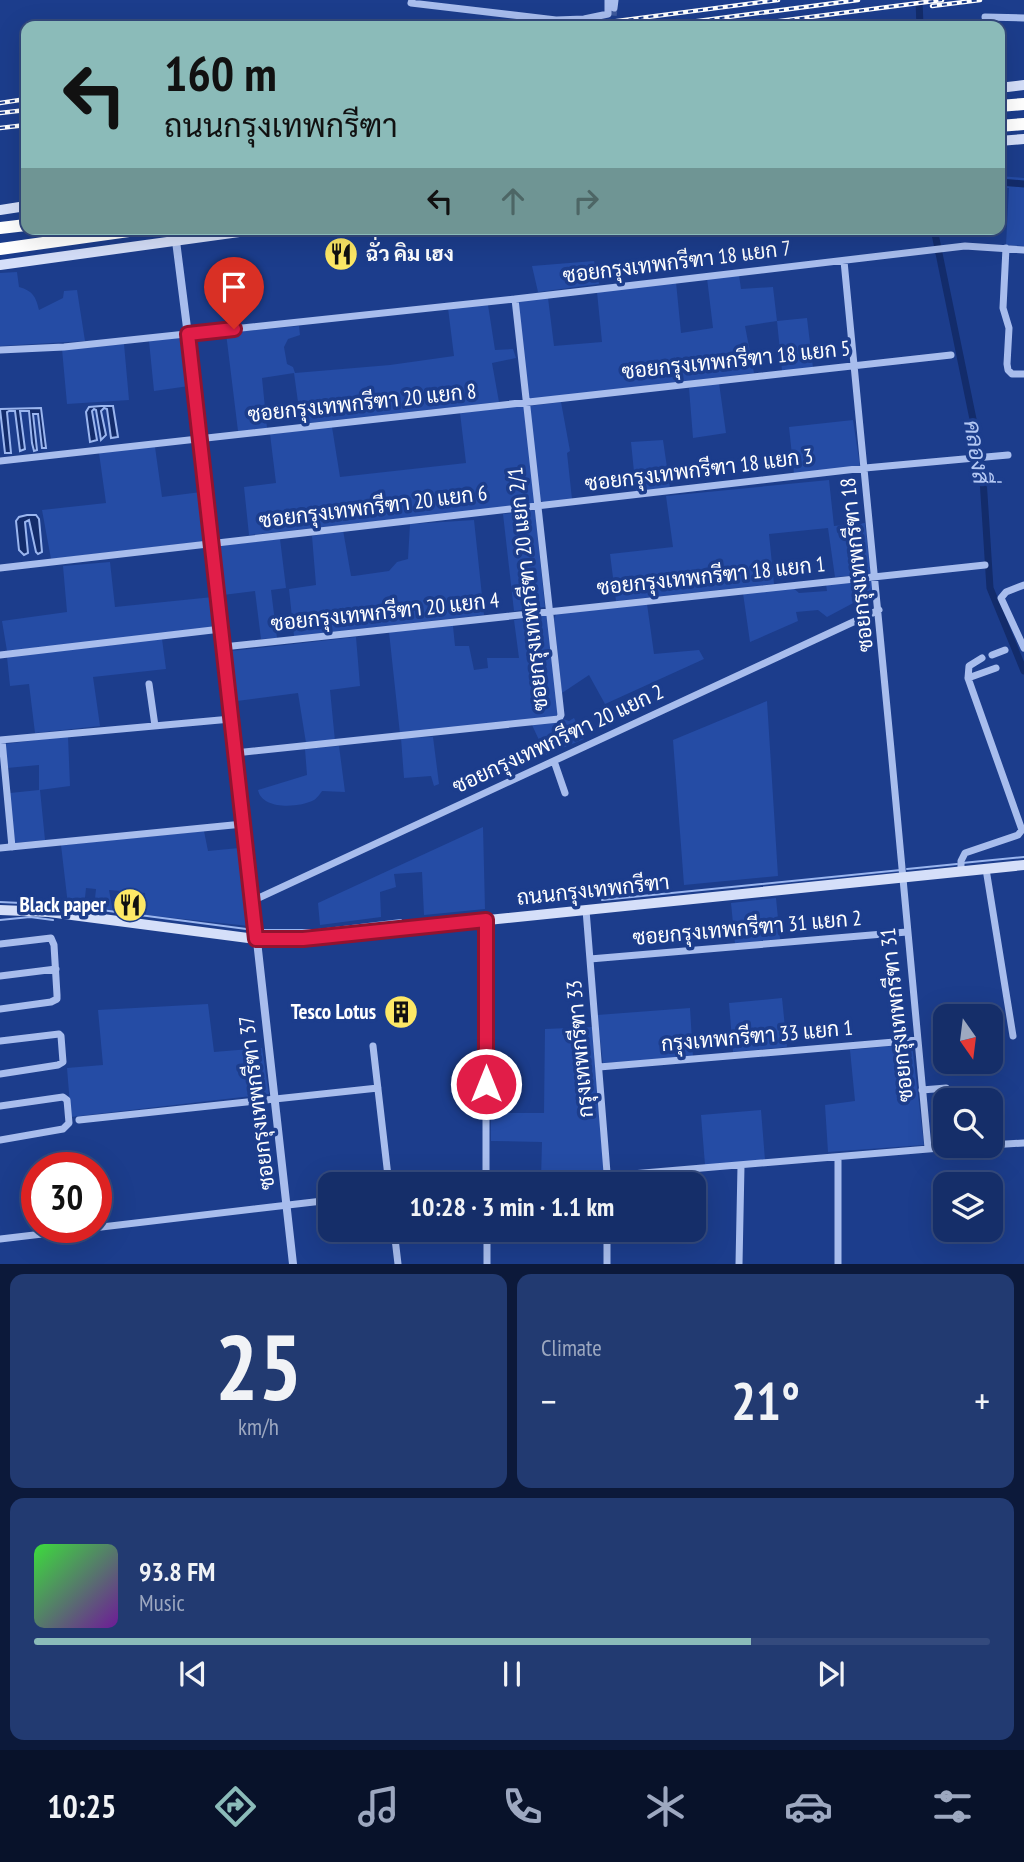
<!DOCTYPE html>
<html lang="en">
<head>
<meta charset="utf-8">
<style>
	:root { --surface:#152e69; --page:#223a71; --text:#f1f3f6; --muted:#9da8c0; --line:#344a7d; --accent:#8bbbb9 }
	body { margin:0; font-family:"PT Sans Narrow",Sarabun,sans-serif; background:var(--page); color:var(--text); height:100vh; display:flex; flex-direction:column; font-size:26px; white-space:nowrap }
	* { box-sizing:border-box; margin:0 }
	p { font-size:23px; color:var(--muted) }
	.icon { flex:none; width:38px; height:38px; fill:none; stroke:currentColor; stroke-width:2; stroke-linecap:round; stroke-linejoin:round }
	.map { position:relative; height:1264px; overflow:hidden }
	.sheet { display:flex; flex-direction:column; gap:10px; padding:10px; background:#0c193a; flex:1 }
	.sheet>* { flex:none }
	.guide { position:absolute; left:21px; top:21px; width:984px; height:214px; border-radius:14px; box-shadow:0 7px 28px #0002,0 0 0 2px var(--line); background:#8bbbb9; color:#111; overflow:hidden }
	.needle { width:46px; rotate:166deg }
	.fabs { position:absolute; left:933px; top:1004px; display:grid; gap:14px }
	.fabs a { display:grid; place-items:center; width:70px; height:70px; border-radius:14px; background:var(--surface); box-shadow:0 7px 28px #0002,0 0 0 2px var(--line); font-size:35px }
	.speed { position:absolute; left:21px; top:1152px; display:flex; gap:14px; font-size:35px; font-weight:700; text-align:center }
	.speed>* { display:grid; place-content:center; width:91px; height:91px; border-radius:50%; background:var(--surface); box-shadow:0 7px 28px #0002,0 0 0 2px var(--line); line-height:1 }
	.speed .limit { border:10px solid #d22; background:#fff; color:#111 }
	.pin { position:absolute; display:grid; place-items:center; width:60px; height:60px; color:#fff; margin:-72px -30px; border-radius:50% 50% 50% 0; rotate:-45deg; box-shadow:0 0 7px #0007 }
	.pin .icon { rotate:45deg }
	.me { position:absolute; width:77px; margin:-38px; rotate:0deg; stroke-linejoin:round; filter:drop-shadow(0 0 5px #0008) }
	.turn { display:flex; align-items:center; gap:24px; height:147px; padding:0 28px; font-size:32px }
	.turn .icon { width:91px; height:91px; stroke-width:2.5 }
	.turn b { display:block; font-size:49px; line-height:60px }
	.lanes { display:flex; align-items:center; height:66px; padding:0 28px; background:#0003; justify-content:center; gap:35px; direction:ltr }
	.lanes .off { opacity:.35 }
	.big { font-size:52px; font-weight:700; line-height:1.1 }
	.sheet .tile { flex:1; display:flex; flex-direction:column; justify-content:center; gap:10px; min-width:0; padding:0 24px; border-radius:14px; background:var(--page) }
	.sheet .dial { align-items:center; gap:0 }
	.dial b { font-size:91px; line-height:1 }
	.song { display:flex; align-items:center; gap:21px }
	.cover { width:84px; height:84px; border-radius:10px; background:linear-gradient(135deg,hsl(120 70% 55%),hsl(280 70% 35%)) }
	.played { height:7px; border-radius:4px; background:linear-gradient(90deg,var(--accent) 75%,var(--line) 75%) }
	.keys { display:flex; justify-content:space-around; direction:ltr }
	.heat { display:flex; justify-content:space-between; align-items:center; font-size:38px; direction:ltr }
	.sheet .tiles { flex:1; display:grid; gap:10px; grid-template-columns:1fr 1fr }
	.tile:last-child { grid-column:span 2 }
	.trip { position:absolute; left:318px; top:1172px; width:388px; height:70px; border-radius:14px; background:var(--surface); box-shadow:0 7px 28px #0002,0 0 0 2px var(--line); font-weight:700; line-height:70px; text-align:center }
	.menu { display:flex; height:112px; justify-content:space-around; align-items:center; background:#08122a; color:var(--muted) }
	.menu .icon { width:49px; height:49px }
	.menu .selected { color:var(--accent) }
	.menu b { font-size:32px; color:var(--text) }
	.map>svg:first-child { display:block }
	.green { fill:#254ca5 }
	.water { fill:#132c6b; stroke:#9bb6ef; stroke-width:2 }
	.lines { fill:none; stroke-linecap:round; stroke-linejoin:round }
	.stream { stroke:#9bb6ef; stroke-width:2 }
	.canal { stroke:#132c6b; stroke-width:7 }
	.minor-tunnel { stroke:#3e5a9d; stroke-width:7; stroke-dasharray:7 3.5; stroke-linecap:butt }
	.minor { stroke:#a8bded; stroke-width:7 }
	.tertiary { stroke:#a8bded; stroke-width:8 }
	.secondary { stroke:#d5dff9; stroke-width:10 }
	.motorway { stroke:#fff; stroke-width:12 }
	.rail-casing { stroke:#fff; stroke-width:4.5 }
	.rail { stroke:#1c3d8c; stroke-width:2; stroke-dasharray:5; stroke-linecap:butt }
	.route-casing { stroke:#92132f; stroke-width:18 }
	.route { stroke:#e11d48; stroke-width:12 }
	.labels { text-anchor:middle; stroke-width:7; stroke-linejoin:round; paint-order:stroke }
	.poi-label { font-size:21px; font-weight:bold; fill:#fff; stroke:#1c3d8c; text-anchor:end }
	.street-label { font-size:21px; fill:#fff; stroke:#1c3d8c }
	.water-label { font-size:23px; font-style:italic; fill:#b4c8f4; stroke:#1c3d8c }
</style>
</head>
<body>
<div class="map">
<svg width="1024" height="1264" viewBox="0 0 1024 1264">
	<rect width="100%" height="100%" fill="#1c3d8c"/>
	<path class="green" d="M999,176L1024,178V246L1006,245L1009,188L999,187Z
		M594,261L599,284L538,292L532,266Z
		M17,272L19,287C33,291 36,297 39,310L63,298L64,291L77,290L85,341L0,346V273Z
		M739,275L741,289L773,287L777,321L807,318L813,368L782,371L777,321L745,326L754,373L529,400L518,301L548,298L554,346L602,342L597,292L676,282L681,333L713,328L707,278Z
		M488,305L495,350L513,349L516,358L492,363L499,402L301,424L294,373L262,378L267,428L238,431L226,333L299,326L300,335L288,339L284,347L287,364L293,367L295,373L390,365L454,356L448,308Z
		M184,337L189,386L154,391L149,341Z
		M124,344L129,400L67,404L62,349Z
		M719,383L726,433L693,438L689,388Z
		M561,402L570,451L567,453L572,499L545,503L540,500L529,406Z
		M524,406L535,504L249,535L244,487L276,483L270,434L332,427L340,477L466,463L460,413Z
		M853,420L860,466L794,474L789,427Z
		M663,440L670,488L636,492L631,442Z
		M155,447L162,497L201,492L206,541L51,559L42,510L106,503L99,453Z
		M829,480L834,526L865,523L871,574L835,577L828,528L769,534L774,584L616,601L610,554L673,547L666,496Z
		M535,510L545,607L514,611L503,514Z
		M474,520L484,615L294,636L289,589L316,585L312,536L343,530L351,576H354L389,571L397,562L408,559L410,524Z
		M280,539L286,588L271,590L277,638L261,639L255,591L223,595L218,546Z
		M110,562L115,607L213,597L217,627L7,651L2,621L67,612L63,566Z
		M872,579V593L827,617L818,610L796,612L798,621L750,642L743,593L792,587L799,593L827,591L826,584Z
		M647,604L654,654L699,650L704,659L605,704L589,675L562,693L554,619L556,614Z
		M548,615L559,713L555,717L400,734L389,632L453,626L455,646H469L474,670L488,668L487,658H519L514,620Z
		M356,637L360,686L330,690L335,741L306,743L298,693L237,701L231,651Z
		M162,639L166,669L93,677L100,726L35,733L29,684L10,686L7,657Z
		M767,701L778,876L684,885L673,740Z
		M574,718L584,739L546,755L532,725L563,719L569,721Z
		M68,736L70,786L40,790L45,840L14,843L10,793L39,790V765L7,768L5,744Z
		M433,737L439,784L434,786L431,776L404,778L401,738Z
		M339,746L345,792L322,791C321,793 316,799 314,800C299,808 262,810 258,790L307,775L305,749Z
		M483,827L485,909L424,915L422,872L394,874L396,887L380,892L381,917L320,925L318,903Z
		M204,831L208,851L239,848L249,926L146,915L145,893L109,890L113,912L94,908L96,889L86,888L84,907L68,905L61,845Z
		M776,898L780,939L735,944L731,903Z
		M782,998L787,1047L733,1052L729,1003Z
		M208,1004L214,1052L262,1048L269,1094L71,1117L67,1068L103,1065L98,1010Z
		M690,1008L693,1057L603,1063L597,1015Z
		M592,1027L604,1171L557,1173V1178L541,1179L542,1142L491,1141V1113H544L545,1029Z
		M912,1044L924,1145L828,1152L825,1105L855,1101L850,1050Z
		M761,1110L765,1160L705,1165L701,1115Z"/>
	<path class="water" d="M101,406H113L118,437L111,438L107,409L104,408L101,411L106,435L101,440L96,410L94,409L92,411L97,440L90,442L86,412L89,407Z
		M41,408L46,448H42L38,414H33L37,450L34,451L32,443L29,411H20L25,449L20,451L15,411H9L7,412L11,453H5L0,409Z
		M27,515H36L39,519L42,552L38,554L36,552L29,520L25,522L28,553L24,555L19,550L16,521L19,517Z"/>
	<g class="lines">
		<path class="stream" d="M962,863L1024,857
			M907,869L957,864
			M602,900L901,870
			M0,902L63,905L254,930
			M0,920L30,917L53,920
			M259,930H318L401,920"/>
		<path class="canal" d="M919,0L920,26
			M999,182L1024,184
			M934,229L982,463L990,588L1024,671"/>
		<path class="minor-tunnel" d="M612,26L614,8"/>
		<path class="minor" d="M412,0L411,3L556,20L584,19L608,14V0
			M614,8L615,0
			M985,17L1024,18
			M1006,248L1003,308L1009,328L1007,364L1008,370L1012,374H1024
			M844,261C873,557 901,852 928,1148
			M0,350L64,347L515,299L965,246L1024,250
			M0,461L951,355
			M0,568L865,468L1008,455
			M1024,585L1006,592L1001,598L1024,648
			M223,647L985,565
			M0,655L221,629
			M992,655L1005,650
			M968,678L969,666L982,658
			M149,684L155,726
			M0,740L231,719
			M2,740L12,847
			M235,753L559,719L561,715L515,299
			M554,761L565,793
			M0,848L243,824
			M986,869L1013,1036
			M961,871V861L965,853L1018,835L1022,830L968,678L996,668
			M252,901L879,610
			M586,910L608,1185
			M486,920V1185
			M0,944L51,938L54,945L57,995V999L51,1002L0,1009
			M590,959L907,932
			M0,976L56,969
			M0,1041L59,1034L61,1036L63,1062L58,1065L0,1074
			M373,1046L389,1185
			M599,1067L918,1040
			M922,1090L946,1088
			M0,1106L63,1097L67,1100L69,1123L63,1129L0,1140
			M79,1120L378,1088
			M990,1145L1024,1143
			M560,1176H608L964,1146
			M394,1230L398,1264
			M487,1230V1264
			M0,1239L331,1200
			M607,1264V1230
			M739,1264L741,1166
			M838,1264V1157"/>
		<path class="tertiary" d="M176,241L201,438L293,1264"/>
		<path class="secondary" d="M999,88L1024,85
			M999,141L1024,139
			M0,210L26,206
			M0,265L261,229
			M0,910L49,912L256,939H303L1024,865"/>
		<path class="motorway" d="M999,106L1024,104
			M999,126L1024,124
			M0,228L26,225
			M0,249L143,229"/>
		<g class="rail-casing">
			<path id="rail" d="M932,6L980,0
				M579,26L778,0
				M660,26L858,0
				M740,26L942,0
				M0,103L26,99
				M0,113L26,110
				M0,128L26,125"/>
		</g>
		<use href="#rail" class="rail"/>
	</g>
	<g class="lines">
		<g class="route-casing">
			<path id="route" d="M234,329L188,334L256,939H303L486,920V1084"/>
		</g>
		<use href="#route" class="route"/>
	</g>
	<defs>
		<g id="restaurant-disc" transform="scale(1.75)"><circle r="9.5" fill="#fde866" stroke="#1c3d8c"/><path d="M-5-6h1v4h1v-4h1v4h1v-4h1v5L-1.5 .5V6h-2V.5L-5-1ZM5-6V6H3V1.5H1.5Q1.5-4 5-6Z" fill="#111"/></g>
		<g id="building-disc" transform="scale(1.75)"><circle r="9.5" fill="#fde866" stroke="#1c3d8c"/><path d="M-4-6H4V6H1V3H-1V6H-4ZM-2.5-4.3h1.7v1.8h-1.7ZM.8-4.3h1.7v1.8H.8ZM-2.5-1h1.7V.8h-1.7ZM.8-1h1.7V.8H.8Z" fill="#111"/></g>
	</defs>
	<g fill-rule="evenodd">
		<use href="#restaurant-disc" x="341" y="254"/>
		<use href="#restaurant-disc" x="130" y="905"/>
		<use href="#building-disc" x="401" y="1012"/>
	</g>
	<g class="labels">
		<g class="poi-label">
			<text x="366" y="261" text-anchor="start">ฉั่ว คิม เฮง</text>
			<text x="106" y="912">Black paper</text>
			<text x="376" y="1019">Tesco Lotus</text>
		</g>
		<g class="street-label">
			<text transform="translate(677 262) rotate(-7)" y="7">ซอยกรุงเทพกรีฑา 18 แยก 7</text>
			<text transform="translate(736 360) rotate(-6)" y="7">ซอยกรุงเทพกรีฑา 18 แยก 5</text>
			<text transform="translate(362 403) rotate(-6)" y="7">ซอยกรุงเทพกรีฑา 20 แยก 8</text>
			<text transform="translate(699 470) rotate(-7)" y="7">ซอยกรุงเทพกรีฑา 18 แยก 3</text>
			<text transform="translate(373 507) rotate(-7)" y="7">ซอยกรุงเทพกรีฑา 20 แยก 6</text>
			<text transform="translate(857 565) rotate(-96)" y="7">ซอยกรุงเทพกรีฑา 18</text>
			<text transform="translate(711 576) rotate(-6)" y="7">ซอยกรุงเทพกรีฑา 18 แยก 1</text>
			<text transform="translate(528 589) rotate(-96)" y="7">ซอยกรุงเทพกรีฑา 20 แยก 2/1</text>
			<text transform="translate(385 612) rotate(-6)" y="7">ซอยกรุงเทพกรีฑา 20 แยก 4</text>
			<text transform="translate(558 739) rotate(-25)" y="7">ซอยกรุงเทพกรีฑา 20 แยก 2</text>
			<text transform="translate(593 890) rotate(-6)" y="7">ถนนกรุงเทพกรีฑา</text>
			<text transform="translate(747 928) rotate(-5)" y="7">ซอยกรุงเทพกรีฑา 31 แยก 2</text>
			<text transform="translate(897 1015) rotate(-96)" y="7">ซอยกรุงเทพกรีฑา 31</text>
			<text transform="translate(757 1036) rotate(-5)" y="7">กรุงเทพกรีฑา 33 แยก 1</text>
			<text transform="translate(580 1049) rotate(-95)" y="7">กรุงเทพกรีฑา 33</text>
			<text transform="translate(257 1103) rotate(-97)" y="7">ซอยกรุงเทพกรีฑา 37</text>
		</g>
		<g class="water-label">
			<text transform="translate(977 452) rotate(81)" y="8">คลองสี่</text>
		</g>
	</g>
</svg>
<div class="fabs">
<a><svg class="needle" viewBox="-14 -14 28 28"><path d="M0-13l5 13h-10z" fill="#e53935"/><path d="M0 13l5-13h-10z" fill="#9da8c0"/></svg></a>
<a><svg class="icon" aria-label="search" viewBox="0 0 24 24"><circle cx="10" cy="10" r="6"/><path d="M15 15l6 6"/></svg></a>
<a><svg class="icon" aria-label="layers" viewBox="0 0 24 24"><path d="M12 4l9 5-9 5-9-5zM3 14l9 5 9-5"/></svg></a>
</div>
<div class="speed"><div class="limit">30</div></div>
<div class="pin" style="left:234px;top:329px;background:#d93025"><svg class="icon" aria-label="arrive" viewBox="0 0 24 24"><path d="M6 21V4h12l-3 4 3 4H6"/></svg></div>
<svg class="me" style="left:486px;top:1084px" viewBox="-20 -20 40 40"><circle r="17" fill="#e11d48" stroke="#fff" stroke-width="3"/><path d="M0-11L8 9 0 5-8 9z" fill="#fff"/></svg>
<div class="trip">10:28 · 3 min · 1.1 km</div>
<div class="guide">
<div class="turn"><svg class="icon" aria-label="left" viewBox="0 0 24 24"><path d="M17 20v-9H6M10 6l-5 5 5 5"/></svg><div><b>160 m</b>ถนนกรุงเทพกรีฑา</div></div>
<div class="lanes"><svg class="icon" aria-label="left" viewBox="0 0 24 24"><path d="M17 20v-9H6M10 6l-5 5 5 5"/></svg><svg class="icon off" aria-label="ahead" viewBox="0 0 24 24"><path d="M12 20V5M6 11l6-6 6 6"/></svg><svg class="icon off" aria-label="right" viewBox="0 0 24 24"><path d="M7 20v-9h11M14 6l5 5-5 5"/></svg></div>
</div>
</div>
<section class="sheet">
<div class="tiles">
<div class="tile dial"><b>25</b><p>km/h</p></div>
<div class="tile"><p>Climate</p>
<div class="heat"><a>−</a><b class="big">21°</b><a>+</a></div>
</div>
<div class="tile">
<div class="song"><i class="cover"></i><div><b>93.8 FM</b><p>Music</p></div></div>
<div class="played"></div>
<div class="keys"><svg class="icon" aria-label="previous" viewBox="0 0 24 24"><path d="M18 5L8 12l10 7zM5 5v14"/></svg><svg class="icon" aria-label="pause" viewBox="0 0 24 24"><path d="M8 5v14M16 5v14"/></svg><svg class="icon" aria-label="next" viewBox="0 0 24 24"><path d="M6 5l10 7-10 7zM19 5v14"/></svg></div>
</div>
</div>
</section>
<nav class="menu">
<b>10:25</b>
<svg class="icon selected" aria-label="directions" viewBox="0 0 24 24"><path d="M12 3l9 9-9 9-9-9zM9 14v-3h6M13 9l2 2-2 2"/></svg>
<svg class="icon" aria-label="music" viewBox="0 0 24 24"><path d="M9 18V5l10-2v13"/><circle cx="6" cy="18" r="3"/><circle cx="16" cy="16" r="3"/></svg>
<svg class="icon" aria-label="phone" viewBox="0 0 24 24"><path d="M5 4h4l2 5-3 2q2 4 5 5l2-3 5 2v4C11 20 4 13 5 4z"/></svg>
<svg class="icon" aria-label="climate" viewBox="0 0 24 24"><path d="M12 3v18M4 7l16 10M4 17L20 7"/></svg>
<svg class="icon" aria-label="car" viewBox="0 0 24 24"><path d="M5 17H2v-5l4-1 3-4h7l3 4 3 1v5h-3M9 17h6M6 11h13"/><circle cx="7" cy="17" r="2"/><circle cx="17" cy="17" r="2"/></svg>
<svg class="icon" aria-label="filters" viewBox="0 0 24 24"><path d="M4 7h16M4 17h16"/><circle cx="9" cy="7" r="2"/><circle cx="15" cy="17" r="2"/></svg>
</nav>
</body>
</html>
